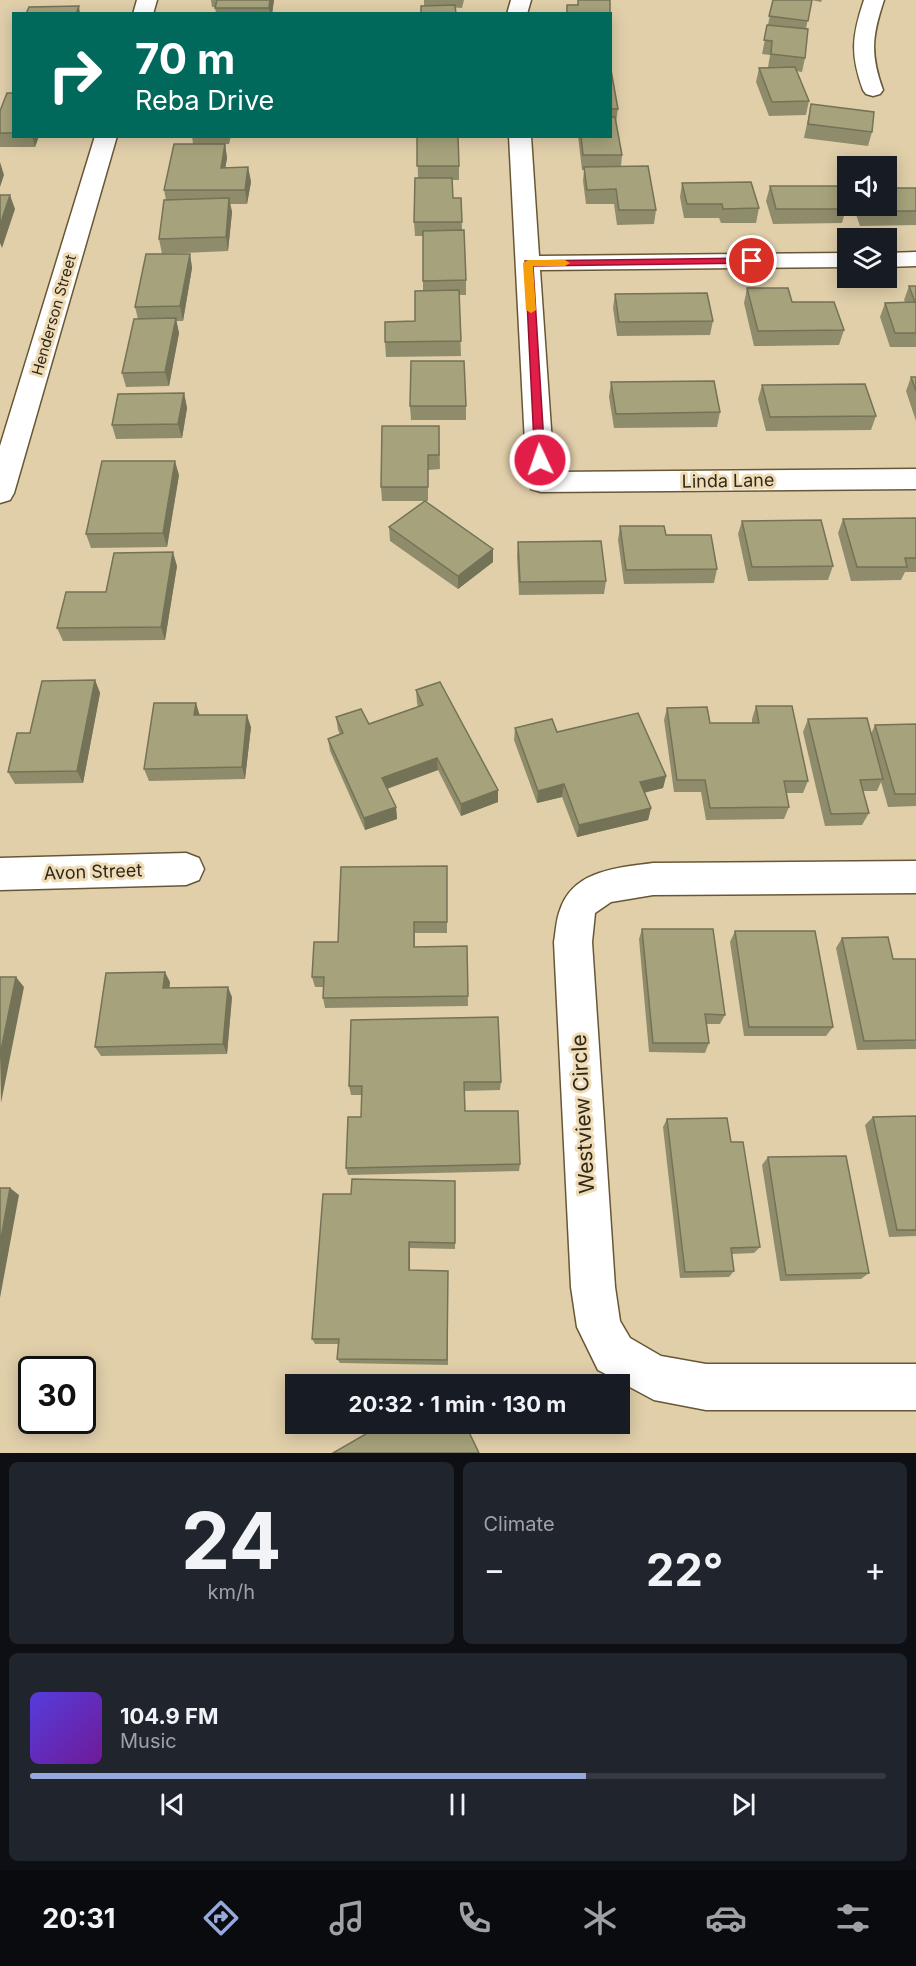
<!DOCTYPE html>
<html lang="en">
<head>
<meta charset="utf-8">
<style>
	:root { --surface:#171b24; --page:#20242c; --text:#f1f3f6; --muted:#9ea1a6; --line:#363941; --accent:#95a9dc }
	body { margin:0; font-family:Inter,sans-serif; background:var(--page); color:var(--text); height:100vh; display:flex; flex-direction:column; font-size:22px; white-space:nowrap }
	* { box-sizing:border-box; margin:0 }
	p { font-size:20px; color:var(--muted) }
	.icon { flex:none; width:33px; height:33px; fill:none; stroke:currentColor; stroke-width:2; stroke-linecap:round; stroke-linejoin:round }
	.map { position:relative; height:1453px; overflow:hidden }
	.panel { display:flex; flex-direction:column; gap:9px; padding:9px; background:#0d0f14; flex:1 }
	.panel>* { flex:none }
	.banner { position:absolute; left:12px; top:12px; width:600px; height:126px; border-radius:0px; box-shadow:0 3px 15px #0003; background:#00695c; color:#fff; overflow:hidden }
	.buttons { position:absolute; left:837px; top:156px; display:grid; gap:12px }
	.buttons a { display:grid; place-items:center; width:60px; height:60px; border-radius:0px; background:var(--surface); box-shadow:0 3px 15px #0003; font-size:30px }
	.speed { position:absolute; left:18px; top:1356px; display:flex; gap:12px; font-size:30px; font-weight:700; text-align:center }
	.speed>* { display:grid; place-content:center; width:78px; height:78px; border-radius:50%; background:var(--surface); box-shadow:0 3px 15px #0003; line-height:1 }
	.speed .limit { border:3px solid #111; border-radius:9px; background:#fff; color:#111 }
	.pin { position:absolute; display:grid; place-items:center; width:51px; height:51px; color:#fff; margin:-26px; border:3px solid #fff; border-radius:50%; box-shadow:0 2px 6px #0007 }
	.me { position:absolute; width:66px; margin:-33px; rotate:357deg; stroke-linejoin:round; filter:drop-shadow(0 0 4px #0008) }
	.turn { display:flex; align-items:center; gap:21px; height:126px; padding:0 24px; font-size:27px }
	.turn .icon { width:78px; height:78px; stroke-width:2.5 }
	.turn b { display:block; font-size:42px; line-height:51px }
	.big { font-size:45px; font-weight:700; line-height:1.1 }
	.panel .tile { flex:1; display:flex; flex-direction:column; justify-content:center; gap:9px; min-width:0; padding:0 21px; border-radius:9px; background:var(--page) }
	.panel .dial { align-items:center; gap:0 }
	.dial b { font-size:78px; line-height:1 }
	.song { display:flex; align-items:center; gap:18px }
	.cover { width:72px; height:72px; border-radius:9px; background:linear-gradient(135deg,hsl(250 70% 55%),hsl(280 70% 35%)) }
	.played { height:6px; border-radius:3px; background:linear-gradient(90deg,var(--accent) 65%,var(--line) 65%) }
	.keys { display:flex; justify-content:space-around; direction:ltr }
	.heat { display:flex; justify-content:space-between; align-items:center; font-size:33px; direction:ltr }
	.panel .tiles { flex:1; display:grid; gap:9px; grid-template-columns:1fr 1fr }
	.tile:last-child { grid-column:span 2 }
	.trip { position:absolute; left:285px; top:1374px; width:345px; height:60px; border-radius:0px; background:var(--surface); box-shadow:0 3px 15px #0003; font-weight:700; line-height:60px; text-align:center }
	.tab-bar { display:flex; height:96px; justify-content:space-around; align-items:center; background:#090b0e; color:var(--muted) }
	.tab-bar .icon { width:42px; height:42px }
	.tab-bar .active { color:var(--accent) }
	.tab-bar b { font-size:27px; color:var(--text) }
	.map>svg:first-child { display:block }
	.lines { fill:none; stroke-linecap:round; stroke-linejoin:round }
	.street-casing { stroke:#685736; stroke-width:3 }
	.street { fill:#fff; fill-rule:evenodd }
	.wall { fill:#8f8c6b }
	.shaded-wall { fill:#747257 }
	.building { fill:#a6a37c; stroke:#747257; stroke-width:1.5 }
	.route { fill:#e11d48; stroke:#92132f; stroke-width:1.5 }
	.slow { fill:#f59e0b }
	.labels { text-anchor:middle; stroke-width:6; stroke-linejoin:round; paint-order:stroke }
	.far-street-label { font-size:15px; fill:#30291b; stroke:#efdcb6 }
	.street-label { font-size:18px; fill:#30291b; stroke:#efdcb6 }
	.near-street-label { font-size:21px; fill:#30291b; stroke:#efdcb6 }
</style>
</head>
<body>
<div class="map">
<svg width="916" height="1453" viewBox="0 0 916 1453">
	<rect width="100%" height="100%" fill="#e1cfaa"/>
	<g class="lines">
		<g class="street-casing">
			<path id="street" d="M137,0H157L153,14H133Z
				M511,0H531L527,14H507Z
				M864,0H884C872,36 870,54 883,90L880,94L873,96L866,94L863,90C850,54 852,36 864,0Z
				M95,136H117L14,493L10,500L0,503V446Z
				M509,136H531L539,256L848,253V267L540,270L554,472L916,469V489L541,492L531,489L527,482Z
				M916,252V266L886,267V253Z
				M186,853L199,858L204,869L199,880L186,885L0,890V858Z
				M916,861V893L653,895L611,902L595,913L592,942L615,1287L620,1321L630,1338L661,1356L706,1364H916V1410H706L654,1400L598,1370L577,1327L571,1287L554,942C556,931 556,920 560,910C573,870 617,868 653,863Z"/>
		</g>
		<use href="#street" class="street"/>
	</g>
	<path class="wall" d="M211,0H274L272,14H216L215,7H212Z
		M424,0H464L462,8L424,5Z
		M773,0H822L821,2L811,0L806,29L805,58L802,72L796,71L809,101L806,115L769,116L756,82L759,68L768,67L770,55L762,54Z
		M610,48L612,58L611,71L618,109L616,122L622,155L621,167L656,210L654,224L617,225L614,204H586L583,181L584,170H582L578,136H610Z
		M14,93V136H39L35,147H0V111Z
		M811,104L872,132L868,146L804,138Z
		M192,136H231L229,144H225L227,158L225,168L248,167L251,182L247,204H230L232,212L228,251L162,254L159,239L166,200L164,190L193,144Z
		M417,136L459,166V180H452L453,198H461L462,230L466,280V295H459L461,356L386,357L385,342L415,321L423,291V236H415L414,222L418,178Z
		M682,183L759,208L756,223H721L719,218H684L680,197Z
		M770,186L846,209L842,223L773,224L766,201Z
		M916,188V225L860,226L853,206H886Z
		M190,254L192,268L183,321H176L179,333L169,386L126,387L122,373L138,319L135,307Z
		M909,286H916V347H890L880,317L885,303L905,302L904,300Z
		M747,288L792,302L844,330L839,345L754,346L744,303Z
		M615,294L713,321L710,335L617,336L613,308Z
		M911,377H916V421L906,391Z
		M611,382L720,412L717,427L614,428L609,397Z
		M762,385L876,416L871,430L766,431L758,399Z
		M184,393L187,408L182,438L116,439L112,425Z
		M410,406H466V420H411Z
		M439,426L440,469L428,470V501H382L381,487Z
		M179,475L167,547L91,548L86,534Z
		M916,518V572H905L901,580L851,581L838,533L843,519Z
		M742,521L833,566L828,580L748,581L738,534Z
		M620,526L666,535L717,569L714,583L624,584L618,540Z
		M389,527L493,562L458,589L390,541Z
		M518,542L606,581L604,594L519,595L517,556Z
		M177,566L165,640L63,641L57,628L106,592Z
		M95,680L100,693L83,783L15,784L8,772L30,733Z
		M416,690L498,790V802L461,816L438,770L387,789L396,807L397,819L365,830L330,751L328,739L340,734L338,730L336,717L369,724L418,707L417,703Z
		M756,706L808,781L803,793H787L789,807L784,819L706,820L701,792H674L664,720L667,708L710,723H752V719Z
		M200,715L251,727L245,779L149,781L144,769Z
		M808,719L871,734L875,725L916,724V806L888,807L881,782L877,791H863L869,813L862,825L825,826L803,732Z
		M515,728L557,732L666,776L663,788L644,793L651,808L648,820L577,837L562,797L537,803L514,740Z
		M447,866V933H415V947L467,946L468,1006L325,1008L323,998L324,987H315L312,977L338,942Z
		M642,929L725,1015L720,1024H707L709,1043L705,1053L649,1052L639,939Z
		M735,931L833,1027L826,1036H744L730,942Z
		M842,938L893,959H916V1049L857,1050L836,948Z
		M170,982L169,988L232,997L227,1054L101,1056L95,1047Z
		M351,1020L501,1082L500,1090L464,1091L465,1111L520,1164L519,1171L348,1175L346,1168L361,1117V1095H351L349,1086Z
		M916,1116V1236L889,1237L865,1125L873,1117Z
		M667,1119L731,1142L760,1247L754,1253L732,1254L734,1271L729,1277L680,1278L663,1127Z
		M768,1157L869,1273L861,1279L780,1281L762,1165Z
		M455,1181V1249L410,1248V1270L448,1271V1365L340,1363L337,1359L338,1344H315L312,1339L351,1194Z"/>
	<path class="shaded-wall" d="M270,0H274L272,14H270L269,8Z
		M79,6L80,14H76Z
		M32,136H39L35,147Z
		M225,144L227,158L223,182L221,168Z
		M0,162L4,175L0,187Z
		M248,167L251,182L247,204L245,190Z
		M10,195L15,209L2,248L0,243V225Z
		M229,198L232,212L228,251L226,237Z
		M190,254L192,268L183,321L180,306Z
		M176,318L179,333L169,386L165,372Z
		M184,393L187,408L182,438L178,424Z
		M175,461L179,475L167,547L163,533Z
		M493,549V562L458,589V576Z
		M173,552L177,566L165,640L161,627Z
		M95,680L100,693L83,783L77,771Z
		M196,703L200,716L194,715Z
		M247,715L251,727L245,779L242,767Z
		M437,758L438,770L383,790L382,778Z
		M666,776L663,788L637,794L640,782Z
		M564,784L562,797L537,803L538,791Z
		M498,790V802L461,816V804Z
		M396,807L397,819L365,830L364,818Z
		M651,808L648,820L577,837L579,825Z
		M165,972L170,982L168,998L163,988Z
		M16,977L24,987L1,1103L0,1055Z
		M228,987L232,997L227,1054L223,1044Z
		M10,1188L19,1195L0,1298V1244Z
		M409,1242L410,1248V1276L409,1270Z"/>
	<path class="building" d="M217,0H270L269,8H215Z
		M578,0H610V14H567V5H578Z
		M773,0H812L808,21L769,16Z
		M455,5L456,14H421V6Z
		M79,6L76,14H26L29,7Z
		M767,25L808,29L805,58L771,54L772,41L764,40Z
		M795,67L809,101L772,102L759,68Z
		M610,70H611L618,109H610Z
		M7,93H14V133H0V111Z
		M811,104L874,112L872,132L808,124Z
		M610,117H615L622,155H583L581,136H610Z
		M417,136H458L459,166H417Z
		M174,144H225L221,168L248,167L245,190H164Z
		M648,166L656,210H619L616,189L587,190L584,167Z
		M415,178H452L453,198H461L462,222H414Z
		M751,182L759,208L723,209L722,204H687L682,183Z
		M770,186H838L846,209H776Z
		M886,188H916V211H864L862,206H886Z
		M0,195H10L0,225Z
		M229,198L226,237L159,239L164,200Z
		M464,230L466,280L423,281V231Z
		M146,254H190L180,306L135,307Z
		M909,286H916V333H895L885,303L915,302Z
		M747,288H788L792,302H834L844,330L758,331Z
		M459,290L461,341L385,342V322L415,321V291Z
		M707,293L713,321L619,322L615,294Z
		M176,318L165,372L122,373L134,319Z
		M411,361H464L466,406H410Z
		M911,377H916V391Z
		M714,381L720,412L616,414L611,382Z
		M865,384L876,416L770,417L762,385Z
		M184,393L178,424L112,425L118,394Z
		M382,426H439V455H428V487H381Z
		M102,461H175L163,533L86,534Z
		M425,501L493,549L458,576L389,527Z
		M916,518V558H905L907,567H857L843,519Z
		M821,520L833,566L752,567L742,521Z
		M620,526H664L666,535H711L717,569L626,570Z
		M601,541L606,581L520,582L518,542Z
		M173,552L161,627L57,628L66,592H106L114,553Z
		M95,680L77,771L8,772L17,733H30L42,681Z
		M440,682L498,790L461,804L437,758L382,778L396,807L364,818L328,739L343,733L336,717L361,709L369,724L423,705L416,690Z
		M154,703H196L194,715H247L242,767L144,769Z
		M756,706H792L808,781H784L789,807L710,808L705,780H677L667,708L707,707L710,723H759Z
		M638,713L666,776L640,782L651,808L579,825L564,784L538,791L515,728L552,719L557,732Z
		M867,718L883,779L860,780L869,813L831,814L808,719Z
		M916,724V794H895L875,725Z
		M447,866V922H414V947L467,946L468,996L323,998L324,977H312L314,942H338L341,867Z
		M642,929H713L725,1015L705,1014L709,1043H653Z
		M735,931H815L833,1027H749Z
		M888,937L893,959H916V1040L864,1041L842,938Z
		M165,972L163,988L228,987L223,1044L95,1047L106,973Z
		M0,977H16L0,1055Z
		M498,1017L501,1082H464L465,1111H518L520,1164L346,1168L348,1117H361L362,1086H349L351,1020Z
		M916,1116V1230H897L873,1117Z
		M727,1118L731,1142H743L760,1247L731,1248L734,1271L685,1272L667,1119Z
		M846,1156L869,1273L786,1275L768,1157Z
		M352,1179L455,1181V1243L409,1242V1270L448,1271L447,1360L337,1359L339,1339H312L323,1194H351Z
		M0,1188H10L0,1244Z
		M383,1424H465L479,1453H333Z"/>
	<path class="route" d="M752,258L755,259V263L533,266L545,460L544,463H535L525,261Z"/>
	<path class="slow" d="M528,260H565L570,263L565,266H533L536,310L531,313L526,310L523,263Z"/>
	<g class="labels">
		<g class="far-street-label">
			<text transform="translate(54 315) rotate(-74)" y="5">Henderson Street</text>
		</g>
		<g class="street-label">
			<text transform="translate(728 481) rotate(-1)" y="6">Linda Lane</text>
			<text transform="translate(93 872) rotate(-2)" y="6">Avon Street</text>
		</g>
		<g class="near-street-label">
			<text transform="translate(583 1114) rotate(-93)" y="7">Westview Circle</text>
		</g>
	</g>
</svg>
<div class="buttons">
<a><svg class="icon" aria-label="sound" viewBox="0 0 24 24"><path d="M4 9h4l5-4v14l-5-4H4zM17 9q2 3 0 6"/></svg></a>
<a><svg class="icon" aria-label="layers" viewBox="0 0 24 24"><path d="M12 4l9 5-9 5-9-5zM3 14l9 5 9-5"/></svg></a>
</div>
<div class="speed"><div class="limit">30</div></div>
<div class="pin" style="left:752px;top:261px;background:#d93025"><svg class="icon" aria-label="arrive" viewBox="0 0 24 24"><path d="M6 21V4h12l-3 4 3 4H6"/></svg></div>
<svg class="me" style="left:540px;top:460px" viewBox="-20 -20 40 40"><circle r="17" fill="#e11d48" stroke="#fff" stroke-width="3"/><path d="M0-11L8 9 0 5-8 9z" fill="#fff"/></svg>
<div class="trip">20:32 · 1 min · 130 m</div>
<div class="banner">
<div class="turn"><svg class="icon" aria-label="right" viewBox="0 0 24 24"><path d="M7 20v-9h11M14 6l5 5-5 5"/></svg><div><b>70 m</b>Reba Drive</div></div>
</div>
</div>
<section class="panel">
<div class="tiles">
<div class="tile dial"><b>24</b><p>km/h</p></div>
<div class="tile"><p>Climate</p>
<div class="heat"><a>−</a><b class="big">22°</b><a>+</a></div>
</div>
<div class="tile">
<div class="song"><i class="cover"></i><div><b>104.9 FM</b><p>Music</p></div></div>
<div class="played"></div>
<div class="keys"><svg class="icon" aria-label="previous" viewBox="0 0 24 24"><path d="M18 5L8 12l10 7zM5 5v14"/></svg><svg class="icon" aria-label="pause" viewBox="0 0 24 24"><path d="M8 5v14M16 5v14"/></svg><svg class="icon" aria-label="next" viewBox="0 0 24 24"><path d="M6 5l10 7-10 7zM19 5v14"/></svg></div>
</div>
</div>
</section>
<nav class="tab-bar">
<b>20:31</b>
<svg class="icon active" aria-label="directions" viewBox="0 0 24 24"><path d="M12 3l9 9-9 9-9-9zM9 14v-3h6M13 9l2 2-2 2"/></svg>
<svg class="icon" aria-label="music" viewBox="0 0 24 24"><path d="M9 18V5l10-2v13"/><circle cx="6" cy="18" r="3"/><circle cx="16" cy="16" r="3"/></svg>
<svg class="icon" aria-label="phone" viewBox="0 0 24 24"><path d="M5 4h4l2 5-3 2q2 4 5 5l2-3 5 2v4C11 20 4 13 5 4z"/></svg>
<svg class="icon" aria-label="climate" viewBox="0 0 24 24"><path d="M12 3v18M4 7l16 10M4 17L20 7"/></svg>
<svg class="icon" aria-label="car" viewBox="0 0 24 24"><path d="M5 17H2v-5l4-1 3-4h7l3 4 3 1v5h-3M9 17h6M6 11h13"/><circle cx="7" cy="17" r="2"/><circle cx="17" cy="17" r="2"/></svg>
<svg class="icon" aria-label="filters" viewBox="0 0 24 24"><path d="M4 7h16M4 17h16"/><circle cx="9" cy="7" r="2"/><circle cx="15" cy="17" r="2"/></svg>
</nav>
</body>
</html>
